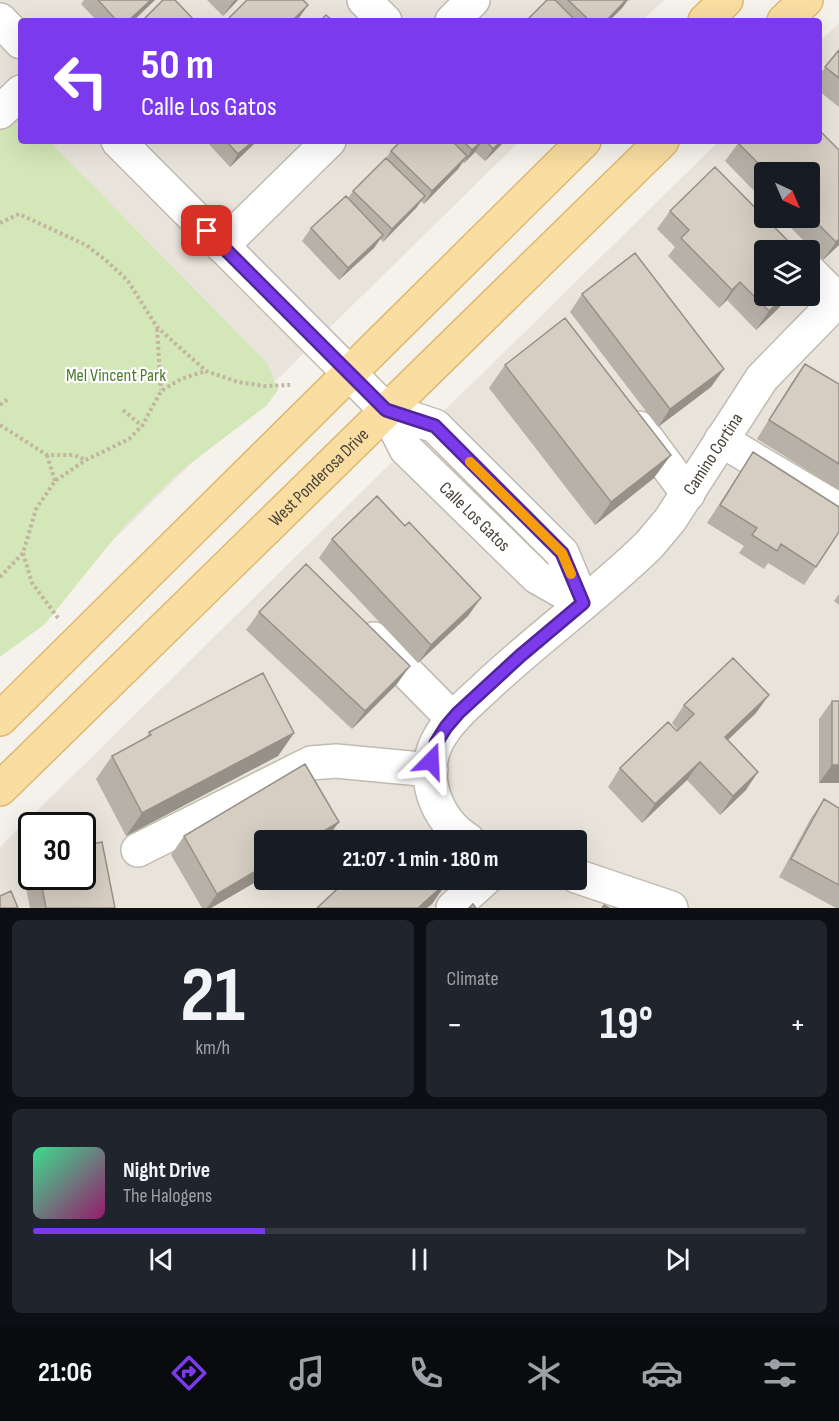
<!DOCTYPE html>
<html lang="en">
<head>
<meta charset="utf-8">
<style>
	:root { --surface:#171b24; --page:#20242c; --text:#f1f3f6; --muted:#9ea1a6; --line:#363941; --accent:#7c3aed }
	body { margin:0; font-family:"Sofia Sans Condensed",sans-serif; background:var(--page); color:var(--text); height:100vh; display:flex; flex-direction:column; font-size:22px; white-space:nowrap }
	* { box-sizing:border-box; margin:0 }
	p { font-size:20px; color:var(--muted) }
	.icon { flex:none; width:33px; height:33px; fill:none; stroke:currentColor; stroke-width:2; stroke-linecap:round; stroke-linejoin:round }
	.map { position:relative; height:908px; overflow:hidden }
	.panel { display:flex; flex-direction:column; gap:12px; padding:12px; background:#0d0f14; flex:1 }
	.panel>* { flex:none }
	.banner { position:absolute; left:18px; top:18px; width:804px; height:126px; border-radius:6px; box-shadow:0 6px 24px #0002; background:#7c3aed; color:#fff; overflow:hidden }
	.needle { width:39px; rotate:136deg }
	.controls { position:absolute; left:754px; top:162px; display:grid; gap:12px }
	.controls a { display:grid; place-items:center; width:66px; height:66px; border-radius:6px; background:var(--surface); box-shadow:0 6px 24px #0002; font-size:30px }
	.speed { position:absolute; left:18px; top:812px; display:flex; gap:12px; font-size:30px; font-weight:700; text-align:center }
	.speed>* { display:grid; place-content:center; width:78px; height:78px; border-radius:50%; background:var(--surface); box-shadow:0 6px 24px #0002; line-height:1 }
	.speed .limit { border:3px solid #111; border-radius:9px; background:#fff; color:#111 }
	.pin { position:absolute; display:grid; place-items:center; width:51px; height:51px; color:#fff; margin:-26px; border-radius:12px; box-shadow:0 3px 9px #0006 }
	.me { position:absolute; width:66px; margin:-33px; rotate:21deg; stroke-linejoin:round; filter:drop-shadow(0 0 4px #0008) }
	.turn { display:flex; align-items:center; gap:21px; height:126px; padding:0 24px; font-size:27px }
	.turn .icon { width:78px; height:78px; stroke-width:2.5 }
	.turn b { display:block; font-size:42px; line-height:51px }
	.big { font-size:45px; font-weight:700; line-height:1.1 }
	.panel .widget { flex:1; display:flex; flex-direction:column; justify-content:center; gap:9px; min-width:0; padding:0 21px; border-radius:9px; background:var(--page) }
	.panel .dial { align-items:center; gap:0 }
	.dial b { font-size:78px; line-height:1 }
	.song { display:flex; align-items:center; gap:18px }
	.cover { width:72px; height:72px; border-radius:9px; background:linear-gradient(135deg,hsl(150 70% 55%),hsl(320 70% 35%)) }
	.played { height:6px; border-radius:3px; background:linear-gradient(90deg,var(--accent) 30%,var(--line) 30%) }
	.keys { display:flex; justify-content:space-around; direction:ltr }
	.heat { display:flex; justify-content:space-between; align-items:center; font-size:33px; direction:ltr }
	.panel .tiles { flex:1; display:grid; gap:12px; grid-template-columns:1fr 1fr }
	.widget:last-child { grid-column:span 2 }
	.trip { position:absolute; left:254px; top:830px; width:333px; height:60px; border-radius:6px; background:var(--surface); box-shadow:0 6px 24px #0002; font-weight:700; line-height:60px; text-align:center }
	.tabs { display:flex; height:96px; justify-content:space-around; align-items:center; background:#090b0e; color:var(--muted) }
	.tabs .icon { width:42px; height:42px }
	.tabs .on { color:var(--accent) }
	.tabs b { font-size:27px; color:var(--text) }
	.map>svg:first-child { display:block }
	.residential { fill:#e9e4db; fill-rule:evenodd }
	.green { fill:#d3e7b8 }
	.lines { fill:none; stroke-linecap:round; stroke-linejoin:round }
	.minor-casing { stroke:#c1baaf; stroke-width:36 }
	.major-casing { stroke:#deb971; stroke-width:36 }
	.path { stroke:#c2b5a1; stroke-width:4; stroke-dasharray:3 3; stroke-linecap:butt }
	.minor { stroke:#fff; stroke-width:33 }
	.major { stroke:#f9dda1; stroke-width:33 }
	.wall { fill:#b8b1a7 }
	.shaded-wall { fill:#969088 }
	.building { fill:#d6cec2; stroke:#969088; stroke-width:1.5 }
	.route-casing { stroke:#51269a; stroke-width:15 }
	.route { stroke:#7c3aed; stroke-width:10 }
	.slow { stroke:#f59e0b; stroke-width:10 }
	.labels { text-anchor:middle; stroke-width:4.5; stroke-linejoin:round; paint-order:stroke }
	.park-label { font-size:18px; fill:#4e7a2f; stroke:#fff }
	.street-label { font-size:18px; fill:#4a433a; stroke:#fff }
</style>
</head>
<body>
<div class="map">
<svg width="839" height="908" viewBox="0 0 839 908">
	<rect width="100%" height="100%" fill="#f5f2ec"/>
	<path class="residential" d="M0,0H664L642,21H21V141H520L0,651Z
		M839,23V908H0V847L719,141H819V42ZM765,172H810V218H765ZM765,250H810V296H765ZM32,825H82V876H32ZM264,840H576V879H264Z"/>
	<path class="green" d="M0,91L21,112V141H49L267,363L278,390L266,406L178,473L124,526L45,624L0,657Z"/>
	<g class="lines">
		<g class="minor-casing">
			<g id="minor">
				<path d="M364,0L385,21"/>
				<path d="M0,20L21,42"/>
				<path d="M452,21L473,0"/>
				<path d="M0,112L21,92"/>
				<path id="s1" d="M118,141L386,410L406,449L537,577L583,603"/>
				<path d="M222,246L329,141"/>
				<path d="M810,272L838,300"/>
				<path d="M386,410L435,426L562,553L583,603"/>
				<path d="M639,428L688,494"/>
				<path d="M721,440L839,510"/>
				<path d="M374,639L453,719"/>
				<path id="s2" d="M468,840C436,820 419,775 438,740C449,719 469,703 487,686C539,637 598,595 649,545L670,520L762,378L839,299"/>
				<path d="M138,850L311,763L336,761L431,770"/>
				<path d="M576,876L671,908"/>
				<path d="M453,908L485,879"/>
			</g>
		</g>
		<g class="major-casing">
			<g id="major">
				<path d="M705,21L726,0"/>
				<path d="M784,21L806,0"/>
				<path d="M0,719L584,141"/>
				<path id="s3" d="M0,789L662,141"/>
			</g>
		</g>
		<path class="path" d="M0,223L19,214L86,245L108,262L128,281L157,327L206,371L238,382L264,386L290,385
			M157,329L161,390
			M0,405L8,399
			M123,410L142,426
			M0,425L47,455H74L86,460
			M47,455L55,481
			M23,553L32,583L58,618
			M0,577L23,553L36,509L55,481L86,460L129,439L142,426L161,391L181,379L206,371"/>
		<use href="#minor" class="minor"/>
		<use href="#major" class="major"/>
	</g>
	<path class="wall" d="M84,0H155L133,21H97L81,4Z
		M207,0H238L223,16Z
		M547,0H630L628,1L627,0L622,8L609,21H526Z
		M839,50V107L819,91V75Z
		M819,130L839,150V245L823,260L781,218H810V172H765V202L725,161L740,141H819Z
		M206,141H257L230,167Z
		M401,141H505L485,161L475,152L464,163L463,162L458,169L424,204L421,201L416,208L383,242L380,239L374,248L339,280L302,241L311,228L348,198L353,191L386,158L391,151Z
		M670,211L791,296L756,330L727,300L719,308L668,256L675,247L657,229Z
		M582,294L711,387L658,427L570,312Z
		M805,364L839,384V490L757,439L792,382Z
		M505,365L654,478L595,525L489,388Z
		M753,452L816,567L804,585L768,563L764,569L739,553L744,546L707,523Z
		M332,539L468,616L418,663L319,558Z
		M839,594V605L834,601Z
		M259,612L397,684L352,729L246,630Z
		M832,701L839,783H819V719Z
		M684,705L756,713L728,740L746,790L720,815L687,780L642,823L608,787L620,768L678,730L672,723Z
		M149,732L294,733L278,756L126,836L96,779L112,756L146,738Z
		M824,799L839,808V908H836L779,877L811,818Z
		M184,836L264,840V877L211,908H202L171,855Z
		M32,861V876H82L115,908H30L23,873Z"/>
	<path class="shaded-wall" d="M151,0H155L133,21H128Z
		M235,0H238L223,16L232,3Z
		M626,0H628L622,8L609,21H606Z
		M308,5L299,18L295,21H292Z
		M253,141H257L230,167L238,154Z
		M482,141L475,152L464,163L472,150Z
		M501,141H505L485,161L493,149Z
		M467,156L458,169L424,204L432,191Z
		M425,196L416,208L383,242L392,229Z
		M383,235L374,248L339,280L348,268Z
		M839,239V245L823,260L836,242Z
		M740,282L727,300L719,308L732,290Z
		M785,296H791L756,330L769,311Z
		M724,369L711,387L658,427L670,409Z
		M671,455L654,478L595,525L611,502Z
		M481,598L468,616L418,663L431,645Z
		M410,666L397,684L352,729L365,711Z
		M769,695L756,713L712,755L725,737Z
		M294,733L278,756L126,836L142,813Z
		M700,762L687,780L642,823L655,804Z
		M832,765H839V783H819Z
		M758,772L746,790L720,815L733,796Z
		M339,822L326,840H309Z
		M264,866V877L211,908H207L217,894Z
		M448,881L432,904L427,908H418Z"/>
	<path class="building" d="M98,0H151L128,21H117Z
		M163,0H175L195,21H142Z
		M247,0H303L308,5L292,21H230L228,19Z
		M547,0H555L576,21H526Z
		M568,0H626L606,21H590Z
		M326,15L333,21H320Z
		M839,50V78L825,67Z
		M819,130L839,150V239L836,242L810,216V172H767L738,143L740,141H819Z
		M226,141H253L238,154Z
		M401,141H452L467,156L432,191L391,151Z
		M463,141H482L472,150Z
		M486,141H501L493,149Z
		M386,158L425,196L392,229L353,191Z
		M715,167L797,250H765V296H785L769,311L740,282L732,290L681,238L689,230L670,211Z
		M346,196L383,235L348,268L311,228Z
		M635,253L724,369L670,409L582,294Z
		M810,264L814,267L810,271Z
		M565,318L671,455L611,502L505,365Z
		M805,364L839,384V464L769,420Z
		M753,452L839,507V532L816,567L781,544L777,551L752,535L757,528L720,505Z
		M377,496L405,526L409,522L481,598L431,645L332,539Z
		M306,564L410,666L365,711L259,612Z
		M733,658L769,695L725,737L758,772L733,796L700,762L655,804L620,768L668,722L677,731L694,714L684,705Z
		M263,673L294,733L142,813L112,756L151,735L149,732Z
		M832,701H839V765H832Z
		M305,764L339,822L309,840H264V866L217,894L184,836Z
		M824,799L839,808V885L791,859Z
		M406,835L410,840H401Z
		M102,842L115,908H46L40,876H82V846Z
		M348,879H446L448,881L418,908H317Z
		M11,891L18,908H0V896Z
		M473,904L476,908H469Z
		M604,905L609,908H602Z"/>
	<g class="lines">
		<g class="route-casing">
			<path id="route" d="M207,231L386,410L435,426L562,553L583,603L520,656L458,713L446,727L436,743L431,761"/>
		</g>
		<use href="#route" class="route"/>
		<path class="slow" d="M470,462L562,553L571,574"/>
	</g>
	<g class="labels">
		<g class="park-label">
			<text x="116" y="381">Mel Vincent Park</text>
		</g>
		<g class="street-label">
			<text dy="6" stroke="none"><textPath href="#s2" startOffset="514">Camino Cortina</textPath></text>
			<text dy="6" stroke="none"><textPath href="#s3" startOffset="446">West Ponderosa Drive</textPath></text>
			<text dy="6" stroke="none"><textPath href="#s1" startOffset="520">Calle Los Gatos</textPath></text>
		</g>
	</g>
</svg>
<div class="controls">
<a><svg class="needle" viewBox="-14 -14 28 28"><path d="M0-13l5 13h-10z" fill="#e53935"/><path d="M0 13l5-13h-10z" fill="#9ea1a6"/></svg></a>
<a><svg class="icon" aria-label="layers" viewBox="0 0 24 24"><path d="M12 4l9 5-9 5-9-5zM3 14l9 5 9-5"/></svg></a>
</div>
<div class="speed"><div class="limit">30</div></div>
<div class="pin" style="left:207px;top:231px;background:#d93025"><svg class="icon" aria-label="arrive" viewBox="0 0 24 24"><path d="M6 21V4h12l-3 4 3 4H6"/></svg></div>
<svg class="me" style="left:431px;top:761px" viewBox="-20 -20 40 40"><path d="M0-17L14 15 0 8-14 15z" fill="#7c3aed" stroke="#fff" stroke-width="4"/></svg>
<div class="trip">21:07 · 1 min · 180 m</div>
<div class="banner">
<div class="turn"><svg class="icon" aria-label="left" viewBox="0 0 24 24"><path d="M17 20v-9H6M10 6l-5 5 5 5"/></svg><div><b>50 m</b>Calle Los Gatos</div></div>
</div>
</div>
<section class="panel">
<div class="tiles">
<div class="widget dial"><b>21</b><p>km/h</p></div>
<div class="widget"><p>Climate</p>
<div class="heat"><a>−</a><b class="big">19°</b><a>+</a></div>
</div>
<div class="widget">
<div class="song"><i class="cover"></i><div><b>Night Drive</b><p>The Halogens</p></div></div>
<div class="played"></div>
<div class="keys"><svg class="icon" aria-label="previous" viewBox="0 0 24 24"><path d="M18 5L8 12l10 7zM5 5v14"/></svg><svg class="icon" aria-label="pause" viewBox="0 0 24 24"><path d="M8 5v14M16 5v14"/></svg><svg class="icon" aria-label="next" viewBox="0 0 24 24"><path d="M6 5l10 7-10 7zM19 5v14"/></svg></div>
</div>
</div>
</section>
<nav class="tabs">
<b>21:06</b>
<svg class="icon on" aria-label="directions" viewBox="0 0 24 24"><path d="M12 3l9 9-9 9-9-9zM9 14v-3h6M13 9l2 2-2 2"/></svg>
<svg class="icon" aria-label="music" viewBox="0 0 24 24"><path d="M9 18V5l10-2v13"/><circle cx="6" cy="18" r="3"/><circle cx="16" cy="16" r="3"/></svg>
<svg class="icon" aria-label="phone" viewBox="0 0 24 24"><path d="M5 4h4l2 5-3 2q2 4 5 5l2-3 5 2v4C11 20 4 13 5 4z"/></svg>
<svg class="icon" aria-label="climate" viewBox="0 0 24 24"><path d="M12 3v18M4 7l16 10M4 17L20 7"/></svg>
<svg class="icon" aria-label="car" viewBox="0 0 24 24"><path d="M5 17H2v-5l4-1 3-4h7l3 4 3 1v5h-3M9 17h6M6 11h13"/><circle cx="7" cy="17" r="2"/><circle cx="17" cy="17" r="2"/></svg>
<svg class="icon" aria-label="filters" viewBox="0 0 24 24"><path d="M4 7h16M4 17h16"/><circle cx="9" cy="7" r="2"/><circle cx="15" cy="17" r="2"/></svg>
</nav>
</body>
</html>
